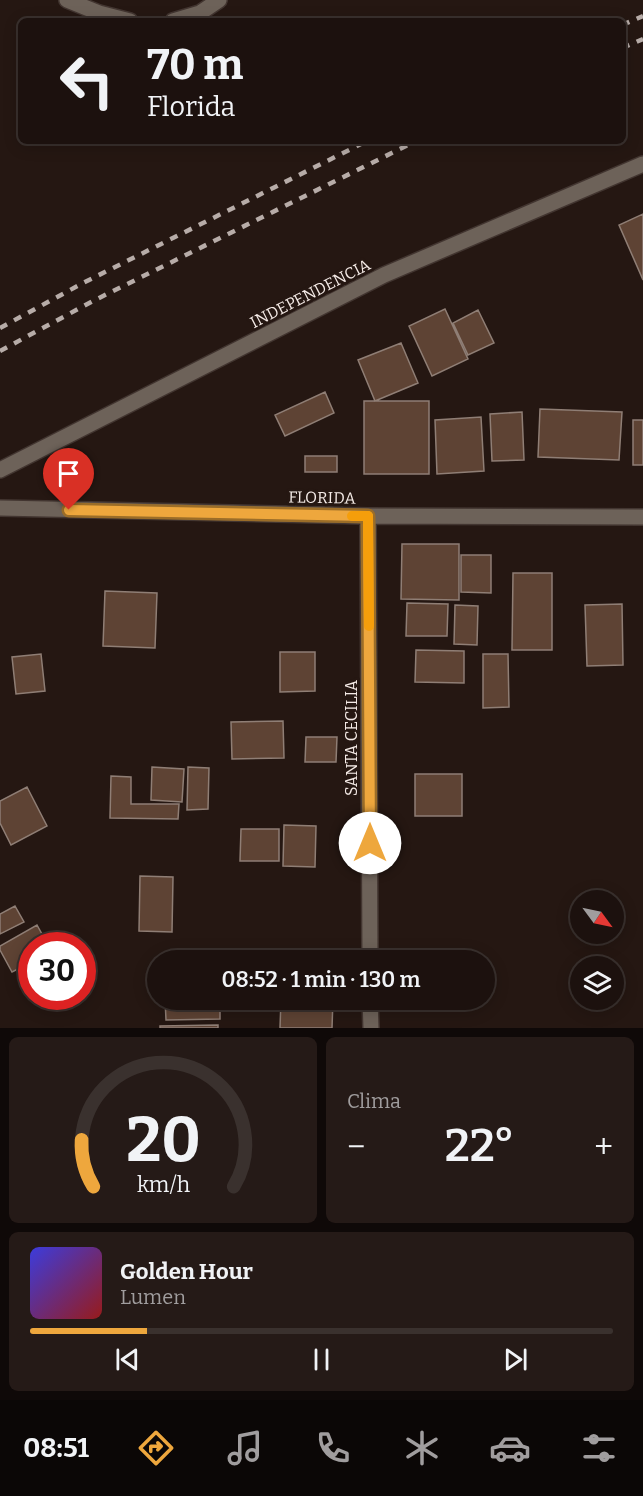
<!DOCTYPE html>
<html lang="es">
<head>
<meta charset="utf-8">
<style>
	:root { --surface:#1c110e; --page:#251a17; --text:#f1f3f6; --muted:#a09d9e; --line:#3a312e; --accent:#eea73d }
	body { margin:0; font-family:Bitter,serif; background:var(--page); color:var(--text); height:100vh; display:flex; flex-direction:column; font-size:22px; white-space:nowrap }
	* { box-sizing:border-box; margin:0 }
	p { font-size:20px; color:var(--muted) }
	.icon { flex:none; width:33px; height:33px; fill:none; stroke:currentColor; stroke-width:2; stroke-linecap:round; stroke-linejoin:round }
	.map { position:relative; height:1028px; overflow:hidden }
	.details { display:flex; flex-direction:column; gap:9px; padding:9px; background:#0f0908; flex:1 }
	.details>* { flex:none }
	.guide { position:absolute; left:18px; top:18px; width:608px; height:126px; border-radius:9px; box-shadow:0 3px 15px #0003,0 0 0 2px var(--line); background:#1c110e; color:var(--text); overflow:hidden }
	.needle { width:39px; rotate:123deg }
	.fabs { position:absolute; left:570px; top:890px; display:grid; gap:12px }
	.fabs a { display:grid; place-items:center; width:54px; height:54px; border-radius:50%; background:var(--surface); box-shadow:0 3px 15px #0003,0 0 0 2px var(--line); font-size:30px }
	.speed { position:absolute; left:18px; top:932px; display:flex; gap:12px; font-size:30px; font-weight:700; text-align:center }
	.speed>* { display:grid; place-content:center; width:78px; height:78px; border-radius:50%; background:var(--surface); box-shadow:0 3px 15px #0003,0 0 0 2px var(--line); line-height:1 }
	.speed .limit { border:9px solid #d22; background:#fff; color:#111 }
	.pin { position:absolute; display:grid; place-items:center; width:51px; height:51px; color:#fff; margin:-62px -26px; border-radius:50% 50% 50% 0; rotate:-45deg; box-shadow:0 0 6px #0007 }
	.pin .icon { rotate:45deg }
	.me { position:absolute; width:66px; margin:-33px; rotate:0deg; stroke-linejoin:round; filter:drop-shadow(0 0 4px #0008) }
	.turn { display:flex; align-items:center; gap:21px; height:126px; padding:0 30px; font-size:27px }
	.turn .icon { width:78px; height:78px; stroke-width:2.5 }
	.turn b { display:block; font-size:42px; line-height:51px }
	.big { font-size:45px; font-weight:600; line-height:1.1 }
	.details .tile { flex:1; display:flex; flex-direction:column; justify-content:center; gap:9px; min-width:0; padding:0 21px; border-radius:9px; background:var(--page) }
	.details .dial { align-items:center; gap:0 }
	.dial svg { height:156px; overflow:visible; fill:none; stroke:var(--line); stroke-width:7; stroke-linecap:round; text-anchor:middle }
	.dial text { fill:var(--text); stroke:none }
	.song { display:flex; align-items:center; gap:18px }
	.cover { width:72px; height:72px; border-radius:9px; background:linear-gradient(135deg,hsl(240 70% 55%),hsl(0 70% 35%)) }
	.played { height:6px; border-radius:3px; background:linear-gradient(90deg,var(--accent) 20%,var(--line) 20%) }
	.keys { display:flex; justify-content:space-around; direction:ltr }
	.heat { display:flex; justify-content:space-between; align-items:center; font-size:33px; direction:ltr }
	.details .tiles { flex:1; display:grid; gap:9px; grid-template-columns:1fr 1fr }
	.tile:last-child { grid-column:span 2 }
	.trip { position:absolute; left:147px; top:950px; width:348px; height:60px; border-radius:30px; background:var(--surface); box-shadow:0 3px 15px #0003,0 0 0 2px var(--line); font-weight:600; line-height:60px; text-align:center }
	.tabs { display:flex; height:96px; justify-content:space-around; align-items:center; background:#0b0706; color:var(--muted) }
	.tabs .icon { width:42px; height:42px }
	.tabs .active { color:var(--accent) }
	.tabs b { font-size:27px; color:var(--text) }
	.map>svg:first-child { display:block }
	.building { fill:#5e4334; stroke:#8f7e75; stroke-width:1.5 }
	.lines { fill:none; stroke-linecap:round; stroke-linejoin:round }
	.minor-casing { stroke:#423530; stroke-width:18 }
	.minor { stroke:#6d6259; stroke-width:15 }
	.rail { stroke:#b7aca8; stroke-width:4.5; stroke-dasharray:8 8; stroke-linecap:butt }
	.route-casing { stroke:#9b6d28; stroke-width:15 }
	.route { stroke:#eea73d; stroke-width:10 }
	.slow { stroke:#f59e0b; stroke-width:10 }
	.labels { text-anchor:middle; stroke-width:6; stroke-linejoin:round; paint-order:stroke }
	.street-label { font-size:16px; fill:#f5ebe7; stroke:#251712 }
</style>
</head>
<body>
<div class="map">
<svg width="643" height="1028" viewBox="0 0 643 1028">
	<rect width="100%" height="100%" fill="#251712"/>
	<path class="building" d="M643,214V280L619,225Z
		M445,309L468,359L432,376L409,326Z
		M478,310L494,343L468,355L453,323Z
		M401,343L418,383L375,401L358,360Z
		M325,392L334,413L285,436L275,415Z
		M364,401H429V474H364Z
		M540,409L622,412L619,460L538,457Z
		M522,412L524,460L492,461L490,414Z
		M481,417L484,471L437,474L435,420Z
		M633,420H643V465H633Z
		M305,456H337V472H305Z
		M402,544H459V600L401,599Z
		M461,555H491V593L461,592Z
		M513,573H552V650H512Z
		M105,591L157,593L155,648L103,646Z
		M407,603L448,604L447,636H406Z
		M622,604L623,665L587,666L585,605Z
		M455,605L478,606L477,645L454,644Z
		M416,650L464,651V683L415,682Z
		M280,652H315V691L280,692Z
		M41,654L45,691L16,694L12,657Z
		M483,654H508L509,707L483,708Z
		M283,721L284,758L232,759L231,722Z
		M306,737H337L336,762H305Z
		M152,767L184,769L182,802L151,800Z
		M188,767L209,768L208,809L187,810Z
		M415,774H462V816H415Z
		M111,776L131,777V804H179L178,819L110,818Z
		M27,787L47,826L11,845L0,823V801Z
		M284,825L316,826L315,867L283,866Z
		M241,829H279V861H240Z
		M140,876L173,877L172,932L139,931Z
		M15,906L24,922L0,934V914Z
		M37,925L48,945H32V962L12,972L0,950V946Z
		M165,999H220V1019L166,1020Z
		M281,999H333L332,1028H280Z
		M218,1025V1028H160V1026Z"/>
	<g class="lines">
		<g class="minor-casing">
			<path id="minor" d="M67,0L99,13L130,21
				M173,21L200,13L219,0
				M0,470L384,275L643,164
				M0,508L368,516L643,517
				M368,516L370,960
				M370,999L371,1028"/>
		</g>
		<use href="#minor" class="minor"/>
		<path class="rail" d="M622,25L643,16
			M622,48L643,39
			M0,328L83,283L367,141
			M0,351L93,301L416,141"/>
	</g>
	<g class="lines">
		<g class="route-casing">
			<path id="route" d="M69,510L368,516L370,843"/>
		</g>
		<use href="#route" class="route"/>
		<path class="slow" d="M352,516H368L369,626"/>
	</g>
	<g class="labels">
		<g class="street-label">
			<text transform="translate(310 293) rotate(-27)" y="6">INDEPENDENCIA</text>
			<text transform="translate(322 497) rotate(1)" y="6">FLORIDA</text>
			<text transform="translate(351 738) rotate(-90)" y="6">SANTA CECILIA</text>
		</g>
	</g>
</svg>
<div class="fabs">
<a><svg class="needle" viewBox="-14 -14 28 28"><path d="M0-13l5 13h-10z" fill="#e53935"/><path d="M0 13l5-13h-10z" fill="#a09d9e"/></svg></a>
<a><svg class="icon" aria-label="layers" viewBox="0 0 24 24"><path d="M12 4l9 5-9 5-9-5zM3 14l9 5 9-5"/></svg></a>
</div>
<div class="speed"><div class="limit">30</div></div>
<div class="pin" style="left:69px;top:510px;background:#d93025"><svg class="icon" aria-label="arrive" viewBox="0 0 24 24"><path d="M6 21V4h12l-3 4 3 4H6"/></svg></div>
<svg class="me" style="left:370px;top:843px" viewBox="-20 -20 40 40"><circle r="19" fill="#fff"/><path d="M0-13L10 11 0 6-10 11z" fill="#eea73d"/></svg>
<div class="trip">08:52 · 1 min · 130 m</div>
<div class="guide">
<div class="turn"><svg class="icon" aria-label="left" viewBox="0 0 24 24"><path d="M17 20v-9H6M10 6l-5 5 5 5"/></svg><div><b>70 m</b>Florida</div></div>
</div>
</div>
<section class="details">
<div class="tiles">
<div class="tile dial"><svg viewBox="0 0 100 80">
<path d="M14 69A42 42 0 1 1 86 69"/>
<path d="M14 69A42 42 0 0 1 8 45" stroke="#eea73d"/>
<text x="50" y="56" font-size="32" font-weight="700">20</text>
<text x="50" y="72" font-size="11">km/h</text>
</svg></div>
<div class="tile"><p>Clima</p>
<div class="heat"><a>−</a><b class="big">22°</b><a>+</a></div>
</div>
<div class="tile">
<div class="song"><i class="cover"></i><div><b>Golden Hour</b><p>Lumen</p></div></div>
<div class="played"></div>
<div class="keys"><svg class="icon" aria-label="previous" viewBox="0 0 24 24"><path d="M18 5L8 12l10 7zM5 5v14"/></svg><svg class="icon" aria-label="pause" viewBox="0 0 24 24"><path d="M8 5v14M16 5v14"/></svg><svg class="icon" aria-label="next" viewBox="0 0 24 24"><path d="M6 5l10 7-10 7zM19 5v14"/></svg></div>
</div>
</div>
</section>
<nav class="tabs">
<b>08:51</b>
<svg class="icon active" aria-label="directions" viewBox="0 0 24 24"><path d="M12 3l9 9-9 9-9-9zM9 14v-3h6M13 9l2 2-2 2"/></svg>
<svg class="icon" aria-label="music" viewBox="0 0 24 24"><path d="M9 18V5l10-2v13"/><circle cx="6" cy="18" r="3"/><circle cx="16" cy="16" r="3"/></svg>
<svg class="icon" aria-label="phone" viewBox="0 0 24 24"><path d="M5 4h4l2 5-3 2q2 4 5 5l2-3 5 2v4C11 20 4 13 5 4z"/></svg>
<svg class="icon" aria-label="climate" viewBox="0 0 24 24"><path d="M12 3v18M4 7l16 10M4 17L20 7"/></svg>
<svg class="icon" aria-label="car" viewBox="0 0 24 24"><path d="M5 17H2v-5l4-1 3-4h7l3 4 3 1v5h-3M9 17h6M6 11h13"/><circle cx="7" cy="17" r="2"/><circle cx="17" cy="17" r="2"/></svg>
<svg class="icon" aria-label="filters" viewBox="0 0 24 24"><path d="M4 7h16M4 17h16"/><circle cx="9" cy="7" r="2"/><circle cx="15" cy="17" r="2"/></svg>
</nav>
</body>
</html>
